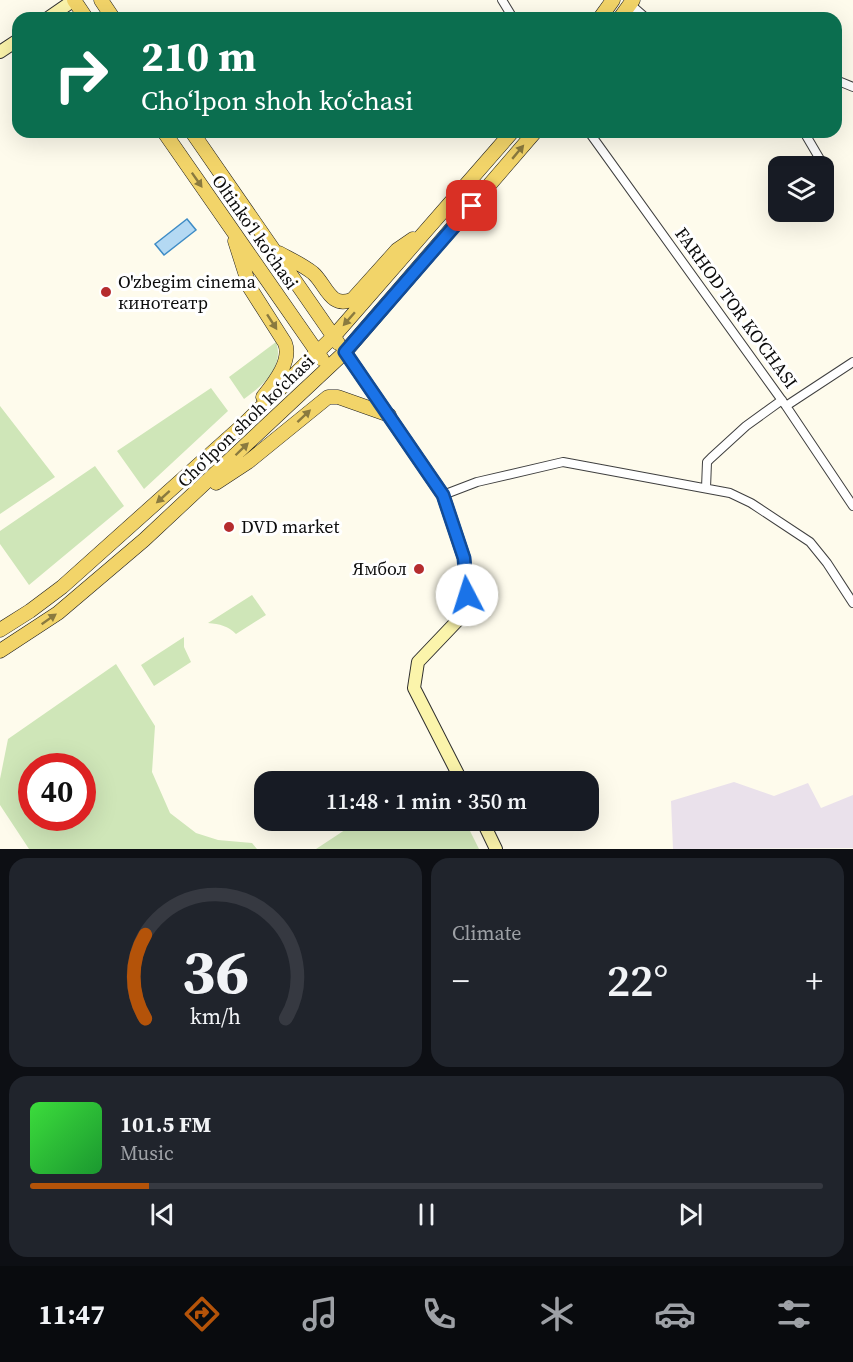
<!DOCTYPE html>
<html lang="en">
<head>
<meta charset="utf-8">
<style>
	:root { --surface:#171b24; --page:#20242c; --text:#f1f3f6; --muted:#9ea1a6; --line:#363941; --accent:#b45309 }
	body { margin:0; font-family:"Source Serif 4",serif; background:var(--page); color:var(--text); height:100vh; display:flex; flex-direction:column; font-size:22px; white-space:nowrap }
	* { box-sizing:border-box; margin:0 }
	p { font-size:20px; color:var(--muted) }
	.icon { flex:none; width:33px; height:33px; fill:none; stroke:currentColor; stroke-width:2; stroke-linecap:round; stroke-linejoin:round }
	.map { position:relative; height:849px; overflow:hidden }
	.details { display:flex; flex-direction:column; gap:9px; padding:9px; background:#0d0f14; flex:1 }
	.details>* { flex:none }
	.hud { position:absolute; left:12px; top:12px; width:830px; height:126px; border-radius:18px; box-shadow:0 6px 24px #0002; background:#0b6e4f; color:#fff; overflow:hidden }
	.tools { position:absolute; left:768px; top:156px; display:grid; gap:12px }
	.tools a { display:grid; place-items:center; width:66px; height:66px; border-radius:12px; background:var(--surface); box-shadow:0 6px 24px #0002; font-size:30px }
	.speed { position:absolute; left:18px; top:753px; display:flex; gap:12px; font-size:30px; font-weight:700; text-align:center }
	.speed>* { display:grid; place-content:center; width:78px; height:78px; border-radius:50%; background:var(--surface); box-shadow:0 6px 24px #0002; line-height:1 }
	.speed .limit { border:9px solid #d22; background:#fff; color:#111 }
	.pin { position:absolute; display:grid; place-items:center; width:51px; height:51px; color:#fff; margin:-26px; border-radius:12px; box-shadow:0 3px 9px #0006 }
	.me { position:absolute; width:66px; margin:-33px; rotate:355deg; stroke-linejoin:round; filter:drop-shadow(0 0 4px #0008) }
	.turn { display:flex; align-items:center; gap:21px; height:126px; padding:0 30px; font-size:27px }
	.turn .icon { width:78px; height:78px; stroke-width:2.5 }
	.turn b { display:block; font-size:42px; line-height:51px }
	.big { font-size:45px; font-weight:600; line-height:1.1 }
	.details .widget { flex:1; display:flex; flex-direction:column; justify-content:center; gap:9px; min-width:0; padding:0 21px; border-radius:18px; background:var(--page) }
	.details .dial { align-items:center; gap:0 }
	.dial svg { height:156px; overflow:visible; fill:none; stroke:var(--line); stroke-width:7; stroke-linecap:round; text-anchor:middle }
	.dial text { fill:var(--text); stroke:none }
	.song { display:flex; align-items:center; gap:18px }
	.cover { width:72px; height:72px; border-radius:9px; background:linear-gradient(135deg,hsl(120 70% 55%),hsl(130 70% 35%)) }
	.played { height:6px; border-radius:3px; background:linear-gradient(90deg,var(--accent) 15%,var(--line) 15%) }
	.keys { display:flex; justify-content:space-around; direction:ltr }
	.heat { display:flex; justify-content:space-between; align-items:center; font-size:33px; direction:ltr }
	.details .tiles { flex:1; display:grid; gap:9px; grid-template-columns:1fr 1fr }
	.widget:last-child { grid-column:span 2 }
	.trip { position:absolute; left:254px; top:771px; width:345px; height:60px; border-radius:18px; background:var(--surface); box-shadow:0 6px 24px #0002; font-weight:600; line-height:60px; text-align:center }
	.tabs { display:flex; height:96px; justify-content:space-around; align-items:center; background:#090b0e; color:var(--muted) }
	.tabs .icon { width:42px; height:42px }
	.tabs .current { color:var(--accent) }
	.tabs b { font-size:27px; color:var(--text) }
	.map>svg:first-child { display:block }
	.industrial { fill:#eae1eb }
	.green { fill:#cfe6b8; fill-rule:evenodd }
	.water { fill:#b4d9f3; stroke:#3e8cc6; stroke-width:1.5 }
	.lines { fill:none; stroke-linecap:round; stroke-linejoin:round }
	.street-casing { stroke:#3f3f3f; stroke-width:10 }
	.secondary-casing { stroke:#2e2e2e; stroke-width:14 }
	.primary-casing { stroke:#1d1d1d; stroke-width:15 }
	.street { stroke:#fff; stroke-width:8 }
	.secondary { stroke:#fbf4ab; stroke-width:12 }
	.primary { stroke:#f2d469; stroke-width:14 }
	.oneway { fill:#8a7a3f }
	.route-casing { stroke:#114b97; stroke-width:15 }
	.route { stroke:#1a73e8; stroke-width:10 }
	.poi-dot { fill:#b52c2e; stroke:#fff; stroke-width:2 }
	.labels { text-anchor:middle; stroke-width:6; stroke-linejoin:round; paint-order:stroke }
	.street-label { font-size:18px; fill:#0c0c0c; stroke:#fff }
	.poi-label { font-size:18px; fill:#0c0c0c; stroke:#fff; text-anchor:start }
</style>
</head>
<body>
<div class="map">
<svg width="853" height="849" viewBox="0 0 853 849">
	<rect width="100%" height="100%" fill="#fefbec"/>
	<path class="industrial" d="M734,782L774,796L808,783L821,808L853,795V848L673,849L671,801Z"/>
	<path class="green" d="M276,342C285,367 262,386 244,399L229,377Z
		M211,388L228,411L144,489L117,451Z
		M0,406L55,477L0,514Z
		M95,466L124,506L29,585L0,544V531Z
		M252,595L266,615L236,634C228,626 220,624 208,623Z
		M184,637V647L191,662L154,686L141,665Z
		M116,664L155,726L152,772L170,813L196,833L218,840L252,843L257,849H29L0,805V779L8,739ZM32,766H82V818H32Z
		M360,820L465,821L479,849H316Z"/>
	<path class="water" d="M187,219L196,230L164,255L155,244Z"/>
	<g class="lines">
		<g class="street-casing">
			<path id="street" d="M502,0L513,18
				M630,4L646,18
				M836,80L853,87
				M589,132L786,406L853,506
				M804,132L821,161
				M786,406L853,362
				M706,488L707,462L711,458L746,426L782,400
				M443,495L477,482L563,462L730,493L751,503L810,542L827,563L853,603"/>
		</g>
		<g class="secondary-casing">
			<path id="secondary" d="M48,18L74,0
				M0,52L18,40
				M345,352L443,495L464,558L467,595L458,620L418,662L414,688L462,782
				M482,820L496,849"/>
		</g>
		<g class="primary-casing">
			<path id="primary" d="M74,0L86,18
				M101,0L113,18
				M600,18L613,0
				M620,18L633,0
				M164,132L322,359
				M192,132L338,343
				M235,241L250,288L285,343C292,361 274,383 263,397
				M279,253C290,259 303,265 313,273C326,284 330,310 353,299L397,250L413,239
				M216,483L248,462L328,397H338L389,415
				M0,630L30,611L62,587L243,425L334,336L512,132
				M0,651L58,613L144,540L345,352L535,132"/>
		</g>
		<use href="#street" class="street"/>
		<use href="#secondary" class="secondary"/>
		<use href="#primary" class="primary"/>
	</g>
	<defs><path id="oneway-solid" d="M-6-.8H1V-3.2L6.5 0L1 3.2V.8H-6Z" transform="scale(1.5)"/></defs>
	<g class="oneway">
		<use href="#oneway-solid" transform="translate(518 152) rotate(-50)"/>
		<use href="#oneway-solid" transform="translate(197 180) rotate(55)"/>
		<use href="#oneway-solid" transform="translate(349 319) rotate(131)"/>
		<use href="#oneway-solid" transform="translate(272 322) rotate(57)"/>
		<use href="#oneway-solid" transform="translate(304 416) rotate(-43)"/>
		<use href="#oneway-solid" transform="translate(242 449) rotate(-44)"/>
		<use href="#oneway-solid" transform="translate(163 497) rotate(138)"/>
		<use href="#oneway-solid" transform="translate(49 619) rotate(-35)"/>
	</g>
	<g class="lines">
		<g class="route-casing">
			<path id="route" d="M467,595L464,558L443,495L345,352L472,206"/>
		</g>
		<use href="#route" class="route"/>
	</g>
	<g class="poi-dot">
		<circle cx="106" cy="292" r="6"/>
		<circle cx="229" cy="527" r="6"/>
		<circle cx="419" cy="569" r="6"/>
	</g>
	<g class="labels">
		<g class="street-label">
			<text transform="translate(255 232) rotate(55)" y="6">Oltinkoʻl koʻchasi</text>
			<text transform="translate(736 308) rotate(54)" y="6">FARHOD TOR KO'CHASI</text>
			<text transform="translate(246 421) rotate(-44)" y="6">Choʻlpon shoh koʻchasi</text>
		</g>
		<g class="poi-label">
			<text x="118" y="288">O'zbegim cinema<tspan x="118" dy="21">кинотеатр</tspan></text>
			<text x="241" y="533">DVD market</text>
			<text x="407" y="575" text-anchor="end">Ямбол</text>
		</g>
	</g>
</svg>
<div class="tools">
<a><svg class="icon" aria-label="layers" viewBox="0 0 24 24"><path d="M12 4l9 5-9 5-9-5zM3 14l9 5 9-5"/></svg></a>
</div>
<div class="speed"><div class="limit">40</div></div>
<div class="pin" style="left:472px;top:206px;background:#d93025"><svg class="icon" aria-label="arrive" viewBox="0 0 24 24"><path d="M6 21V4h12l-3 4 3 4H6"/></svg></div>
<svg class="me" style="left:467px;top:595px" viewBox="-20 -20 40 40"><circle r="19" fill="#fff"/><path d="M0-13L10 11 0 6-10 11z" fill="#1a73e8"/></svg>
<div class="trip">11:48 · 1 min · 350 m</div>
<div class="hud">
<div class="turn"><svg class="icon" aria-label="right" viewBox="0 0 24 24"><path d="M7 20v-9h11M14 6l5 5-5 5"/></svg><div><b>210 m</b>Choʻlpon shoh koʻchasi</div></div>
</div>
</div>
<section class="details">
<div class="tiles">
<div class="widget dial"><svg viewBox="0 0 100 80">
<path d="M14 69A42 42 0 1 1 86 69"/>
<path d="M14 69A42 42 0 0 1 14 26" stroke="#b45309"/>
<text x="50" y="56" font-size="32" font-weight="700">36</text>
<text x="50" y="72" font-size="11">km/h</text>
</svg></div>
<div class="widget"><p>Climate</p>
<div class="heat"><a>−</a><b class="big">22°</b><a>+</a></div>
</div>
<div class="widget">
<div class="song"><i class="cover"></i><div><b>101.5 FM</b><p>Music</p></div></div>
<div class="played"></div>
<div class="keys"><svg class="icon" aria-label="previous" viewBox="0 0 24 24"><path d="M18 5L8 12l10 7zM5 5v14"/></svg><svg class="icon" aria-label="pause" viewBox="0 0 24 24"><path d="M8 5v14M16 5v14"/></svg><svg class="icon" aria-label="next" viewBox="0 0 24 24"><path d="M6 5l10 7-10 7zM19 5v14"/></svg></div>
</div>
</div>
</section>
<nav class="tabs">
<b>11:47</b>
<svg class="icon current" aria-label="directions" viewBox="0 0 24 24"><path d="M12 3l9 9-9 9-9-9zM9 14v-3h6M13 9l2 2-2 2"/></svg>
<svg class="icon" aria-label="music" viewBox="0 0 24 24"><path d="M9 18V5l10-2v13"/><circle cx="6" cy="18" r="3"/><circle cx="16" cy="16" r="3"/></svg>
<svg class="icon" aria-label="phone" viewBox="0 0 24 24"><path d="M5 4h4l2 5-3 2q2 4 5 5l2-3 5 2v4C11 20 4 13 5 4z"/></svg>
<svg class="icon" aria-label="climate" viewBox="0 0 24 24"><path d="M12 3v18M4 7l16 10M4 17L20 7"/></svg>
<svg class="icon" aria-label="car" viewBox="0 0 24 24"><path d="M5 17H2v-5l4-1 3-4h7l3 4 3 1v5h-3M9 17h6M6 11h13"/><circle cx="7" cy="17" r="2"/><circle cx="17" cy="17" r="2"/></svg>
<svg class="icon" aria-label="filters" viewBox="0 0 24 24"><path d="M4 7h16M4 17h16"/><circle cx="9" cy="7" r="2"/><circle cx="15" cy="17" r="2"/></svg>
</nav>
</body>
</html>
